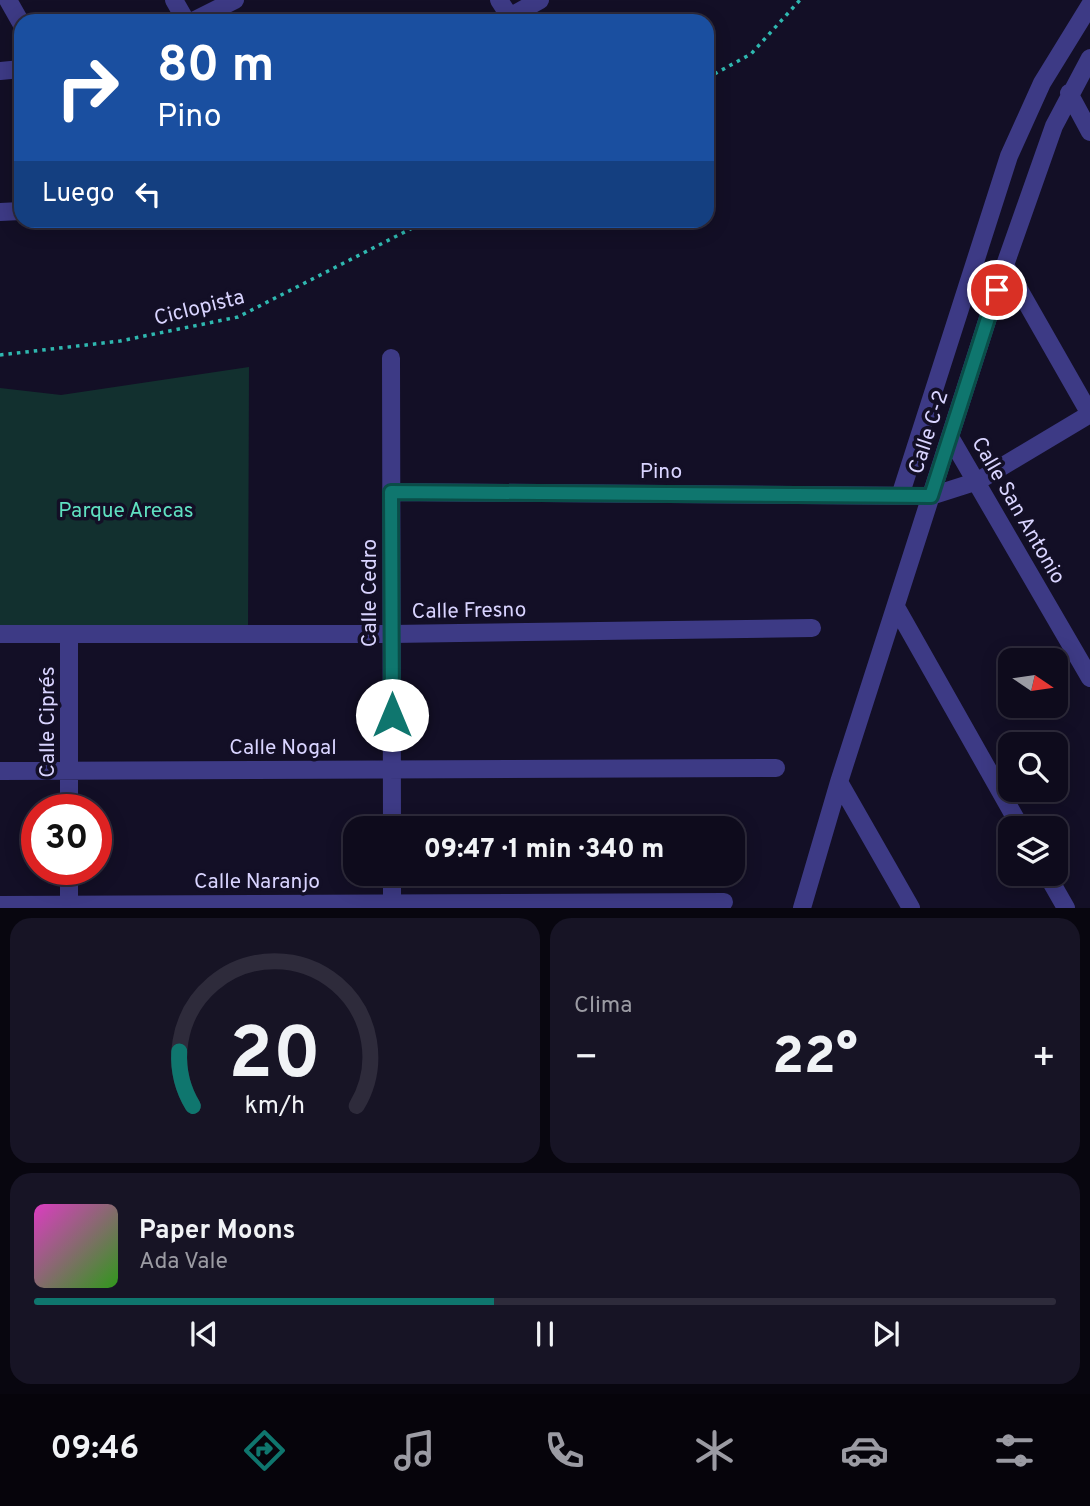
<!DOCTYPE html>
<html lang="es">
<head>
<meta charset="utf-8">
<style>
	:root { --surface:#0e0b1c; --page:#171425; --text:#f1f3f6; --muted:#9b9ba3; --line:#2e2b3b; --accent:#0f766e }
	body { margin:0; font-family:Overpass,sans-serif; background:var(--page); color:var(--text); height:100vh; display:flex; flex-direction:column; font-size:26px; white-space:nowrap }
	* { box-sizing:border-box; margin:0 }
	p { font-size:23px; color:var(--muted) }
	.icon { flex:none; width:38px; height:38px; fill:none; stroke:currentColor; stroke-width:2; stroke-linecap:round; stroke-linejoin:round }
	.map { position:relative; height:908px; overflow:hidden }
	.details { display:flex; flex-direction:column; gap:10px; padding:10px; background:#08060f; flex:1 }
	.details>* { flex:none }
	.guide { position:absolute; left:14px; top:14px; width:700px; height:214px; border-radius:21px; box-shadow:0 4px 18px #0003,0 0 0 2px var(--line); background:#1a4fa0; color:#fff; overflow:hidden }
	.needle { width:46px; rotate:103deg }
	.tools { position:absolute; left:998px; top:648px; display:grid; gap:14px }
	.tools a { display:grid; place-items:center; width:70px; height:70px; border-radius:14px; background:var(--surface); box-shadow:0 4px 18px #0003,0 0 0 2px var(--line); font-size:35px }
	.speed { position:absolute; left:21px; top:794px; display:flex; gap:14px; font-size:35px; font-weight:700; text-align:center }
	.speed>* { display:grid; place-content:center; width:91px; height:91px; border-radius:50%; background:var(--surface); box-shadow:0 4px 18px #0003,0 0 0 2px var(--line); line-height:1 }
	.speed .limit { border:10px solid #d22; background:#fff; color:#111 }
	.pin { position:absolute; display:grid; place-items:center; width:60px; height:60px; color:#fff; margin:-30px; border:4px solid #fff; border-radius:50%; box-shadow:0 2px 7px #0007 }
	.me { position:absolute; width:77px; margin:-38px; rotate:0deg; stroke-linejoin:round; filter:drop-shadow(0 0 5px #0008) }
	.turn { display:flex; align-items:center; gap:24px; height:147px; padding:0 28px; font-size:32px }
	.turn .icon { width:91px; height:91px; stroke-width:2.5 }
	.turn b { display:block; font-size:49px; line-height:60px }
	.then { display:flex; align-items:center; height:66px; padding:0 28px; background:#0003; gap:14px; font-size:26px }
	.big { font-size:52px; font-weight:800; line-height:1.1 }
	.details .widget { flex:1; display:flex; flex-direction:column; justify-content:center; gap:10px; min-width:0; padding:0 24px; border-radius:21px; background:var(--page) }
	.details .dial { align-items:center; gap:0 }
	.dial svg { height:182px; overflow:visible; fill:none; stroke:var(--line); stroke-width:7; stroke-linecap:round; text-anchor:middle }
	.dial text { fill:var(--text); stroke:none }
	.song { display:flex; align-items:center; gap:21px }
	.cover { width:84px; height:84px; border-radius:10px; background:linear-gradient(135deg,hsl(310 70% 55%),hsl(110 70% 35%)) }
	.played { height:7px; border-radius:4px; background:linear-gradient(90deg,var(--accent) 45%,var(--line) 45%) }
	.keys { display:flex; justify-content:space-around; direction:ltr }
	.heat { display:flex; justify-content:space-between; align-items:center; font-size:38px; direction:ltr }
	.details .tiles { flex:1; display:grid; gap:10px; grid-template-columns:1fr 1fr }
	.widget:last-child { grid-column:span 2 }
	.trip { position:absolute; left:343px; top:816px; width:402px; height:70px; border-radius:21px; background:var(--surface); box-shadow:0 4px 18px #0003,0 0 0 2px var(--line); font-weight:800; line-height:70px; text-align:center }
	.tab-bar { display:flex; height:112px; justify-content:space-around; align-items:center; background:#06040b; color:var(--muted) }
	.tab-bar .icon { width:49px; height:49px }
	.tab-bar .active { color:var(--accent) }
	.tab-bar b { font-size:32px; color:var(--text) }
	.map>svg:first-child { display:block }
	.green { fill:#12302f }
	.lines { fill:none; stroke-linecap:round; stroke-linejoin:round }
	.path { stroke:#2fb8b0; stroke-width:3.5; stroke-dasharray:3.5 5; stroke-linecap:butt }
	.minor { stroke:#3d3a85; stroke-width:18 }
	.route-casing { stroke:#0a4d48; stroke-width:18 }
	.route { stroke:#0f766e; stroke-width:12 }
	.labels { text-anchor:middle; stroke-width:7; stroke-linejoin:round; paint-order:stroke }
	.street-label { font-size:21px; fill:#d9d4ff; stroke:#130f26 }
	.park-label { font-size:21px; fill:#5fe0c0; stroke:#130f26 }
</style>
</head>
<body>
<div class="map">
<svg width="1090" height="908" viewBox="0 0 1090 908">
	<rect width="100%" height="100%" fill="#130f26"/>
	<path class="green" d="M249,367L248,633H0V388L61,395Z"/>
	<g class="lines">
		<path class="path" d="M707,78L751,54L800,0
			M0,355L120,341L238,317L428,220"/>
		<path class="minor" d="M8,0L21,23
			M174,0L186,21
			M499,0L510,17
			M193,21L235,0
			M502,21L540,0
			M0,71L21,69
			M1069,93L1090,132
			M0,212L21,211
			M1005,265L1090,414
			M391,358L392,828
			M950,437L1090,678
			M391,492L931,496L978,481L1090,414
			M900,496L1009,156L1042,83L1090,5
			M896,607L1021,828
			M0,634H392L812,628
			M69,634V810
			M0,771L776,768
			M839,782L911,908
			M1046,873L1066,908
			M0,905L724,902
			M69,908V870
			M392,908V873
			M802,908L839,782L1005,265L1054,126L1090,58"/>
	</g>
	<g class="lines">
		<g class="route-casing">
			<path id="route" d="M392,715L391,492L931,496L997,290"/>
		</g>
		<use href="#route" class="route"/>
	</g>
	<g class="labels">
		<g class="street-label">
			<text transform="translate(199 307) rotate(-14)" y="7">Ciclopista</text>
			<text transform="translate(928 432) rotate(-72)" y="7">Calle C-2</text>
			<text x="661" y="478">Pino</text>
			<text transform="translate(1019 510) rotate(60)" y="7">Calle San Antonio</text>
			<text transform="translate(369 593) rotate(-90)" y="7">Calle Cedro</text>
			<text transform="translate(469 610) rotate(-1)" y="7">Calle Fresno</text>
			<text transform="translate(47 722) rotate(-90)" y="7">Calle Ciprés</text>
			<text x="283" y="754">Calle Nogal</text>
			<text x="257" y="888">Calle Naranjo</text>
		</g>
		<g class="park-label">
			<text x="126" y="517">Parque Arecas</text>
		</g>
	</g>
</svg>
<div class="tools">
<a><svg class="needle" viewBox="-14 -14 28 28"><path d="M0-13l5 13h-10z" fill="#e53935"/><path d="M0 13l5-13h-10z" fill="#9b9ba3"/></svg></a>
<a><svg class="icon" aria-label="search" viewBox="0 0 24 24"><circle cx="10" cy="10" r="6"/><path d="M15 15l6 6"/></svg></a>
<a><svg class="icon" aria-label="layers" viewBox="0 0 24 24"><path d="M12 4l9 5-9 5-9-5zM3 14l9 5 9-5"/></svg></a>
</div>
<div class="speed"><div class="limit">30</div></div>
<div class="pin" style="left:997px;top:290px;background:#d93025"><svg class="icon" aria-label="arrive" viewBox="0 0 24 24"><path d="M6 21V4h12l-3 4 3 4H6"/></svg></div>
<svg class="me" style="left:392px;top:715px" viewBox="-20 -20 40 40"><circle r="19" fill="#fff"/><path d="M0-13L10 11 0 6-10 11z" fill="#0f766e"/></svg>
<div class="trip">09:47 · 1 min · 340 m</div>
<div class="guide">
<div class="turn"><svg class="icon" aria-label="right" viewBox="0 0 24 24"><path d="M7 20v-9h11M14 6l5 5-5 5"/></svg><div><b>80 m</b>Pino</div></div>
<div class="then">Luego<svg class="icon" aria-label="left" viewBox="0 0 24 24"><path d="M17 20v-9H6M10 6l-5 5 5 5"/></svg></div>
</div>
</div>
<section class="details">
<div class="tiles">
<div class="widget dial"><svg viewBox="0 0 100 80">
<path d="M14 69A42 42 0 1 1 86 69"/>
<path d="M14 69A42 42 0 0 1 8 45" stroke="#0f766e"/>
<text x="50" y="56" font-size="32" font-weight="700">20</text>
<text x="50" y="72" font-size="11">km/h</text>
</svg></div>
<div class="widget"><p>Clima</p>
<div class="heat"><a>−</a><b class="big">22°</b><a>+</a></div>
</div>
<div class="widget">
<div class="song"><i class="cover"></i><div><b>Paper Moons</b><p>Ada Vale</p></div></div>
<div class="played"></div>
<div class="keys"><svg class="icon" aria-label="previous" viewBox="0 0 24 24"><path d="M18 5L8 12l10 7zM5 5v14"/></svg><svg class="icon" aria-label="pause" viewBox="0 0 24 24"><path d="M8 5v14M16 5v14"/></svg><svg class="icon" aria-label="next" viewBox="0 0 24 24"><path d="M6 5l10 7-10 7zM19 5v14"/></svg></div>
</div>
</div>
</section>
<nav class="tab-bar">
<b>09:46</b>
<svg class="icon active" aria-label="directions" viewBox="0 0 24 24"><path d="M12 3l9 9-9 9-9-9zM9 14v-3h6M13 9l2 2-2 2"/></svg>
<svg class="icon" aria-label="music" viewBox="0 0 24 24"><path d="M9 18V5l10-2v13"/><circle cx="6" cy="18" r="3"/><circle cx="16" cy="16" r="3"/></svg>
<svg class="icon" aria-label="phone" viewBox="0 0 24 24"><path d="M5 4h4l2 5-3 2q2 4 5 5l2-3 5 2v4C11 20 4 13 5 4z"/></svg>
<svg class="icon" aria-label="climate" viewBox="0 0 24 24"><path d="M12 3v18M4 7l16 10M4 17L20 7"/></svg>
<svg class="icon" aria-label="car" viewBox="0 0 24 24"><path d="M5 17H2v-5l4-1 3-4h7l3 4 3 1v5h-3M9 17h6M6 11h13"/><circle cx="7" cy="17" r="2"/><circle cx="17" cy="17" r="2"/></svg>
<svg class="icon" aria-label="filters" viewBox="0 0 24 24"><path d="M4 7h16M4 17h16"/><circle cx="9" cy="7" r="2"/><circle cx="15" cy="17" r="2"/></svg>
</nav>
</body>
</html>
